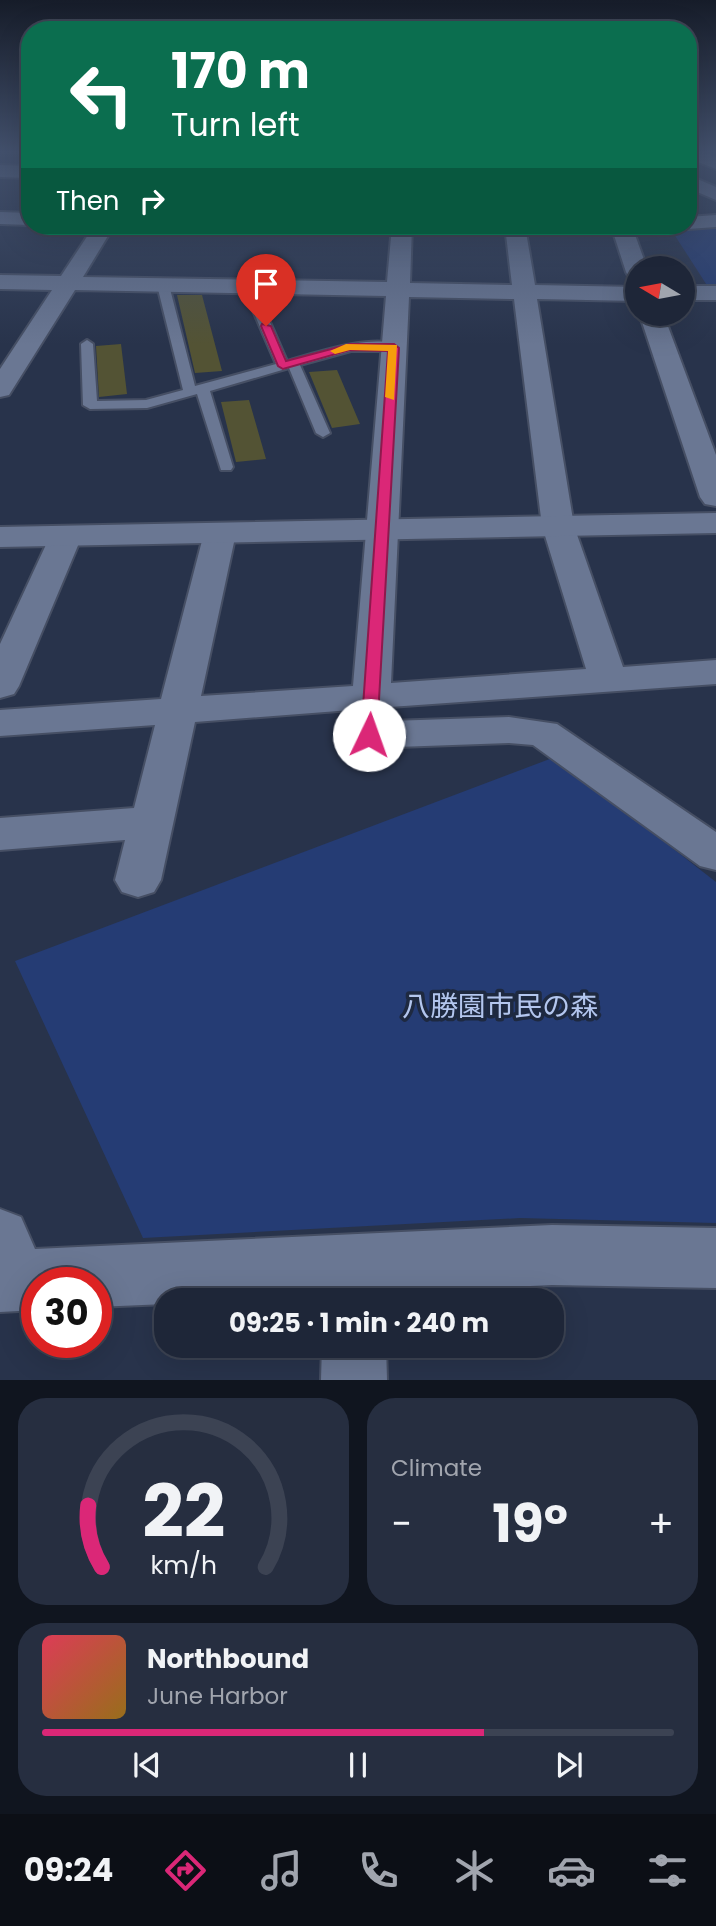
<!DOCTYPE html>
<html lang="en">
<head>
<meta charset="utf-8">
<style>
	:root { --surface:#1e2638; --page:#262e40; --text:#f1f3f6; --muted:#a1a5ae; --line:#3c4353; --accent:#db2777 }
	body { margin:0; font-family:Poppins,"Noto Sans JP",sans-serif; background:var(--page); color:var(--text); height:100vh; display:flex; flex-direction:column; font-size:26px; white-space:nowrap }
	* { box-sizing:border-box; margin:0 }
	p { font-size:23px; color:var(--muted) }
	.icon { flex:none; width:38px; height:38px; fill:none; stroke:currentColor; stroke-width:2; stroke-linecap:round; stroke-linejoin:round }
	.map { position:relative; height:1380px; overflow:hidden }
	.details { display:flex; flex-direction:column; gap:18px; padding:18px; background:#10151f; flex:1 }
	.details>* { flex:none }
	.banner { position:absolute; left:21px; top:21px; width:676px; height:214px; border-radius:28px; box-shadow:0 7px 28px #0002,0 0 0 2px var(--line); background:#0b6e4f; color:#fff; overflow:hidden }
	.needle { width:46px; rotate:280deg }
	.buttons { position:absolute; left:625px; top:256px; display:grid; gap:14px }
	.buttons a { display:grid; place-items:center; width:70px; height:70px; border-radius:50%; background:var(--surface); box-shadow:0 7px 28px #0002,0 0 0 2px var(--line); font-size:35px }
	.speed { position:absolute; left:21px; top:1267px; display:flex; gap:14px; font-size:35px; font-weight:700; text-align:center }
	.speed>* { display:grid; place-content:center; width:91px; height:91px; border-radius:50%; background:var(--surface); box-shadow:0 7px 28px #0002,0 0 0 2px var(--line); line-height:1 }
	.speed .limit { border:10px solid #d22; background:#fff; color:#111 }
	.pin { position:absolute; display:grid; place-items:center; width:60px; height:60px; color:#fff; margin:-72px -30px; border-radius:50% 50% 50% 0; rotate:-45deg; box-shadow:0 0 7px #0007 }
	.pin .icon { rotate:45deg }
	.me { position:absolute; width:77px; margin:-38px; rotate:3deg; stroke-linejoin:round; filter:drop-shadow(0 0 5px #0008) }
	.turn { display:flex; align-items:center; gap:24px; height:147px; padding:0 35px; font-size:32px }
	.turn .icon { width:91px; height:91px; stroke-width:2.5 }
	.turn b { display:block; font-size:49px; line-height:60px }
	.then { display:flex; align-items:center; height:66px; padding:0 35px; background:#0003; gap:14px; font-size:26px }
	.big { font-size:52px; font-weight:700; line-height:1.1 }
	.details .widget { flex:1; display:flex; flex-direction:column; justify-content:center; gap:10px; min-width:0; padding:0 24px; border-radius:28px; background:var(--page) }
	.details .dial { align-items:center; gap:0 }
	.dial svg { height:182px; overflow:visible; fill:none; stroke:var(--line); stroke-width:7; stroke-linecap:round; text-anchor:middle }
	.dial text { fill:var(--text); stroke:none }
	.song { display:flex; align-items:center; gap:21px }
	.cover { width:84px; height:84px; border-radius:10px; background:linear-gradient(135deg,hsl(350 70% 55%),hsl(40 70% 35%)) }
	.played { height:7px; border-radius:4px; background:linear-gradient(90deg,var(--accent) 70%,var(--line) 70%) }
	.keys { display:flex; justify-content:space-around; direction:ltr }
	.heat { display:flex; justify-content:space-between; align-items:center; font-size:38px; direction:ltr }
	.details .tiles { flex:1; display:grid; gap:18px; grid-template-columns:1fr 1fr }
	.widget:last-child { grid-column:span 2 }
	.trip { position:absolute; left:154px; top:1288px; width:410px; height:70px; border-radius:28px; background:var(--surface); box-shadow:0 7px 28px #0002,0 0 0 2px var(--line); font-weight:700; line-height:70px; text-align:center }
	.tabs { display:flex; height:112px; justify-content:space-around; align-items:center; background:#0c0f16; color:var(--muted) }
	.tabs .icon { width:49px; height:49px }
	.tabs .active { color:var(--accent) }
	.tabs b { font-size:32px; color:var(--text) }
	.map>svg:first-child { display:block }
	.green { fill:#253c74 }
	.building { fill:#535334 }
	.lines { fill:none; stroke-linecap:round; stroke-linejoin:round }
	.service-casing { stroke:#464f64; stroke-width:4 }
	.minor-casing { stroke:#464f64; stroke-width:4 }
	.tertiary-casing { stroke:#464f64; stroke-width:4 }
	.service { fill:#6a7793; fill-rule:evenodd }
	.minor { fill:#6a7793; fill-rule:evenodd }
	.tertiary { fill:#6a7793; fill-rule:evenodd }
	.route { fill:#db2777; stroke:#8e194d; stroke-width:2 }
	.slow { fill:#f59e0b }
	.labels { text-anchor:middle; stroke-width:7; stroke-linejoin:round; paint-order:stroke }
	.near-park-label { font-size:28px; fill:#b3c6ee; stroke:#1e2940 }
</style>
</head>
<body>
<div class="map">
<svg width="716" height="1380" viewBox="0 0 716 1380">
	<rect width="100%" height="100%" fill="#28334b"/>
	<path class="green" d="M716,227V290H710L672,231Z
		M555,757L716,882V1223L520,1218L143,1238L15,961Z"/>
	<path class="building" d="M177,295H202L222,371L195,373Z
		M121,344L127,394L99,397L96,346Z
		M337,370L360,424L332,428L309,372Z
		M249,400L266,459L236,462L221,402Z"/>
	<g class="lines">
		<g class="service-casing">
			<path id="service" d="M163,282L169,285L195,386L276,364L251,306L257,302L263,306L287,361C311,354 380,331 400,347L394,351H351L300,365L330,433L323,437L316,433L289,368L210,391L233,467L231,470H221L197,394L147,408L90,409L83,405L81,344L87,340L93,344L97,401L146,400L183,390L157,285Z"/>
		</g>
		<g class="minor-casing">
			<path id="minor" d="M688,152H703L716,157V169L688,158Z
				M0,165L30,166V178L0,177Z
				M0,212L30,213V225L0,224Z
				M716,215V227L688,229L680,226H688V217Z
				M94,226H114L83,277L387,282L392,226H412L410,283L512,285L505,226H525L535,285L637,287V301L537,299L574,526L623,667L716,660V684L390,707V721L509,717L557,724L716,832V870L700,866L533,745L509,743L369,748L355,744L349,735L351,710L195,722L161,880L154,892L138,897L122,892L115,880L125,840L0,850V818L134,808L155,725L0,736V710L161,699L204,533L209,526L220,523L231,526L236,533L201,696L353,686L386,296L75,290L9,395L0,397V369L52,290L0,289V275L61,276ZM409,297L514,299L542,526L586,669L391,683Z
				M604,226H671L668,230L634,232L647,268H637V279L629,277L626,272L613,232Z
				M682,286H716V300H682Z
				M639,313H663L716,455V506L705,504L700,497Z
				M66,526L78,529L82,536L19,686L14,694L0,698V644L50,536L54,529Z
				M0,1209L21,1217L35,1249L552,1225L716,1228V1288L552,1285L386,1293V1300H324V1296L166,1300V1304L96,1307V1283H37V1310L0,1312Z
				M322,1346H386L387,1380H321Z"/>
		</g>
		<g class="tertiary-casing">
			<path id="tertiary" d="M688,175L716,187V200L688,188Z
				M716,513V533L0,547V527Z"/>
		</g>
		<use href="#service" class="service"/>
		<use href="#minor" class="minor"/>
		<use href="#tertiary" class="tertiary"/>
	</g>
	<linearGradient id="sky" x2="0" y2="1"><stop stop-color="#161c29"/><stop offset="0.44" stop-color="#42506c"/><stop offset="1" stop-color="#42506c" stop-opacity="0"/></linearGradient>
	<rect width="716" height="345" fill="url(#sky)"/>
	<path class="route" d="M262,324L271,326L286,361L350,344H394L399,348L377,735L369,740L361,735L388,351L350,350L283,369L278,366L261,326Z"/>
	<path class="slow" d="M346,344L397,345L394,400L385,397L388,351L350,350L335,354L330,351Z"/>
	<g class="labels">
		<g class="near-park-label">
			<text x="500" y="1016">八勝園市民の森</text>
		</g>
	</g>
</svg>
<div class="buttons">
<a><svg class="needle" viewBox="-14 -14 28 28"><path d="M0-13l5 13h-10z" fill="#e53935"/><path d="M0 13l5-13h-10z" fill="#a1a5ae"/></svg></a>
</div>
<div class="speed"><div class="limit">30</div></div>
<div class="pin" style="left:266px;top:326px;background:#d93025"><svg class="icon" aria-label="arrive" viewBox="0 0 24 24"><path d="M6 21V4h12l-3 4 3 4H6"/></svg></div>
<svg class="me" style="left:369px;top:735px" viewBox="-20 -20 40 40"><circle r="19" fill="#fff"/><path d="M0-13L10 11 0 6-10 11z" fill="#db2777"/></svg>
<div class="trip">09:25 · 1 min · 240 m</div>
<div class="banner">
<div class="turn"><svg class="icon" aria-label="left" viewBox="0 0 24 24"><path d="M17 20v-9H6M10 6l-5 5 5 5"/></svg><div><b>170 m</b>Turn left</div></div>
<div class="then">Then<svg class="icon" aria-label="right" viewBox="0 0 24 24"><path d="M7 20v-9h11M14 6l5 5-5 5"/></svg></div>
</div>
</div>
<section class="details">
<div class="tiles">
<div class="widget dial"><svg viewBox="0 0 100 80">
<path d="M14 69A42 42 0 1 1 86 69"/>
<path d="M14 69A42 42 0 0 1 8 42" stroke="#db2777"/>
<text x="50" y="56" font-size="32" font-weight="700">22</text>
<text x="50" y="72" font-size="11">km/h</text>
</svg></div>
<div class="widget"><p>Climate</p>
<div class="heat"><a>−</a><b class="big">19°</b><a>+</a></div>
</div>
<div class="widget">
<div class="song"><i class="cover"></i><div><b>Northbound</b><p>June Harbor</p></div></div>
<div class="played"></div>
<div class="keys"><svg class="icon" aria-label="previous" viewBox="0 0 24 24"><path d="M18 5L8 12l10 7zM5 5v14"/></svg><svg class="icon" aria-label="pause" viewBox="0 0 24 24"><path d="M8 5v14M16 5v14"/></svg><svg class="icon" aria-label="next" viewBox="0 0 24 24"><path d="M6 5l10 7-10 7zM19 5v14"/></svg></div>
</div>
</div>
</section>
<nav class="tabs">
<b>09:24</b>
<svg class="icon active" aria-label="directions" viewBox="0 0 24 24"><path d="M12 3l9 9-9 9-9-9zM9 14v-3h6M13 9l2 2-2 2"/></svg>
<svg class="icon" aria-label="music" viewBox="0 0 24 24"><path d="M9 18V5l10-2v13"/><circle cx="6" cy="18" r="3"/><circle cx="16" cy="16" r="3"/></svg>
<svg class="icon" aria-label="phone" viewBox="0 0 24 24"><path d="M5 4h4l2 5-3 2q2 4 5 5l2-3 5 2v4C11 20 4 13 5 4z"/></svg>
<svg class="icon" aria-label="climate" viewBox="0 0 24 24"><path d="M12 3v18M4 7l16 10M4 17L20 7"/></svg>
<svg class="icon" aria-label="car" viewBox="0 0 24 24"><path d="M5 17H2v-5l4-1 3-4h7l3 4 3 1v5h-3M9 17h6M6 11h13"/><circle cx="7" cy="17" r="2"/><circle cx="17" cy="17" r="2"/></svg>
<svg class="icon" aria-label="filters" viewBox="0 0 24 24"><path d="M4 7h16M4 17h16"/><circle cx="9" cy="7" r="2"/><circle cx="15" cy="17" r="2"/></svg>
</nav>
</body>
</html>
